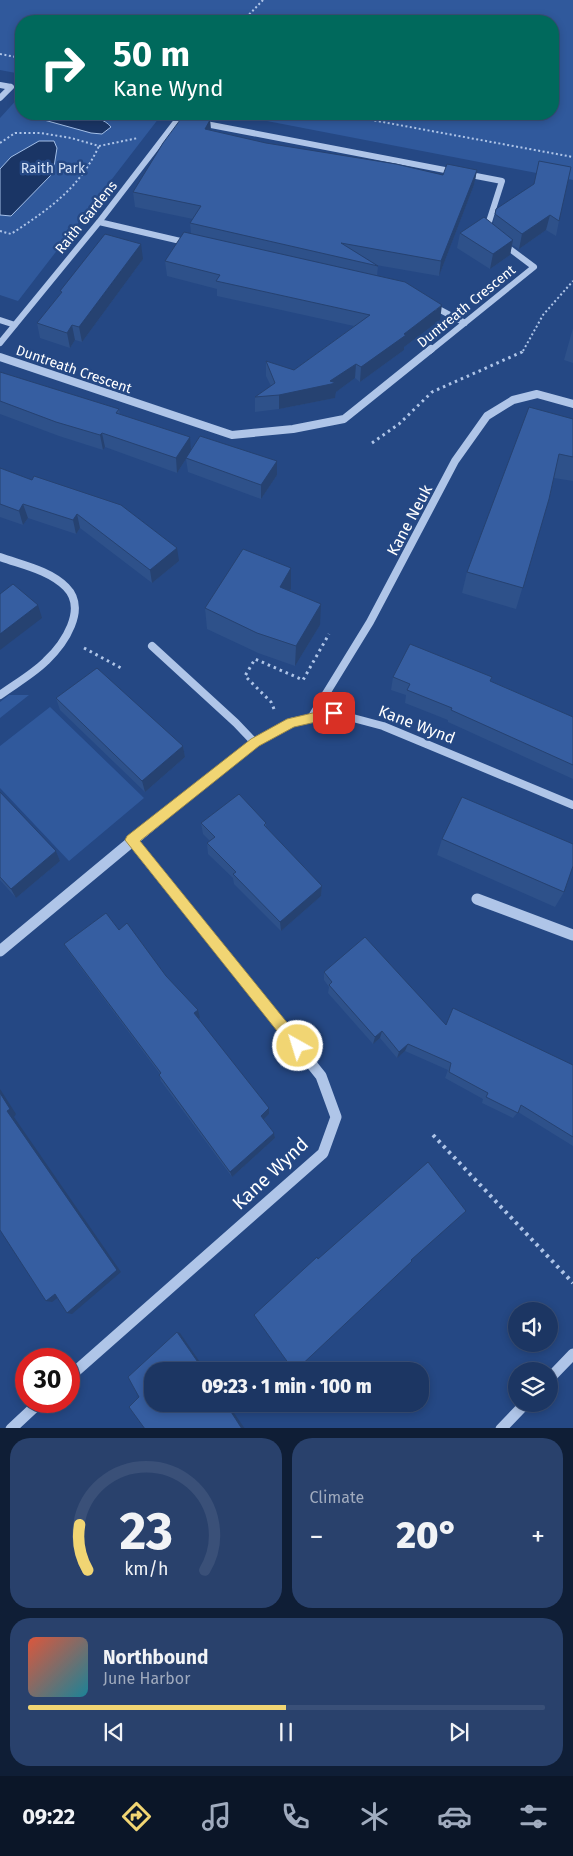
<!DOCTYPE html>
<html lang="en">
<head>
<meta charset="utf-8">
<style>
	:root { --surface:#1c3663; --page:#29416c; --text:#f1f3f6; --muted:#a0abbe; --line:#3a5078; --accent:#f1d573 }
	body { margin:0; font-family:"Fira Sans",sans-serif; background:var(--page); color:var(--text); height:100vh; display:flex; flex-direction:column; font-size:19px; white-space:nowrap }
	* { box-sizing:border-box; margin:0 }
	p { font-size:16px; color:var(--muted) }
	.icon { flex:none; width:28px; height:28px; fill:none; stroke:currentColor; stroke-width:2; stroke-linecap:round; stroke-linejoin:round }
	.map { position:relative; height:1428px; overflow:hidden }
	.sheet { display:flex; flex-direction:column; gap:10px; padding:10px; background:#0f1e36; flex:1 }
	.sheet>* { flex:none }
	.guide { position:absolute; left:15px; top:15px; width:544px; height:105px; border-radius:20px; box-shadow:0 2px 8px #0003,0 0 0 1px var(--line); background:#00695c; color:#fff; overflow:hidden }
	.buttons { position:absolute; left:508px; top:1302px; display:grid; gap:10px }
	.buttons a { display:grid; place-items:center; width:50px; height:50px; border-radius:50%; background:var(--surface); box-shadow:0 2px 8px #0003,0 0 0 1px var(--line); font-size:25px }
	.speed { position:absolute; left:15px; top:1348px; display:flex; gap:10px; font-size:25px; font-weight:700; text-align:center }
	.speed>* { display:grid; place-content:center; width:65px; height:65px; border-radius:50%; background:var(--surface); box-shadow:0 2px 8px #0003,0 0 0 1px var(--line); line-height:1 }
	.speed .limit { border:8px solid #d22; background:#fff; color:#111 }
	.pin { position:absolute; display:grid; place-items:center; width:42px; height:42px; color:#fff; margin:-21px; border-radius:10px; box-shadow:0 2px 8px #0006 }
	.me { position:absolute; width:55px; margin:-28px; rotate:321deg; stroke-linejoin:round; filter:drop-shadow(0 0 4px #0008) }
	.turn { display:flex; align-items:center; gap:18px; height:105px; padding:0 15px; font-size:22px }
	.turn .icon { width:65px; height:65px; stroke-width:2.5 }
	.turn b { display:block; font-size:35px; line-height:42px }
	.big { font-size:38px; font-weight:800; line-height:1.1 }
	.sheet .card { flex:1; display:flex; flex-direction:column; justify-content:center; gap:8px; min-width:0; padding:0 18px; border-radius:20px; background:var(--page) }
	.sheet .dial { align-items:center; gap:0 }
	.dial svg { height:130px; overflow:visible; fill:none; stroke:var(--line); stroke-width:7; stroke-linecap:round; text-anchor:middle }
	.dial text { fill:var(--text); stroke:none }
	.song { display:flex; align-items:center; gap:15px }
	.cover { width:60px; height:60px; border-radius:8px; background:linear-gradient(135deg,hsl(10 70% 55%),hsl(190 70% 35%)) }
	.played { height:5px; border-radius:2px; background:linear-gradient(90deg,var(--accent) 50%,var(--line) 50%) }
	.keys { display:flex; justify-content:space-around; direction:ltr }
	.heat { display:flex; justify-content:space-between; align-items:center; font-size:28px; direction:ltr }
	.sheet .tiles { flex:1; display:grid; gap:10px; grid-template-columns:1fr 1fr }
	.card:last-child { grid-column:span 2 }
	.trip { position:absolute; left:144px; top:1362px; width:285px; height:50px; border-radius:20px; background:var(--surface); box-shadow:0 2px 8px #0003,0 0 0 1px var(--line); font-weight:800; line-height:50px; text-align:center }
	.menu { display:flex; height:80px; justify-content:space-around; align-items:center; background:#0b1628; color:var(--muted) }
	.menu .icon { width:35px; height:35px }
	.menu .current { color:var(--accent) }
	.menu b { font-size:22px; color:var(--text) }
	.map>svg:first-child { display:block }
	.green { fill:#30599c }
	.water { fill:#1a3565; stroke:#a3bfe8 }
	.lines { fill:none; stroke-linecap:round; stroke-linejoin:round }
	.path-far2 { stroke:#afc5e8; stroke-width:2; stroke-dasharray:2 2.5; stroke-linecap:butt }
	.path-far1 { stroke:#afc5e8; stroke-width:3; stroke-dasharray:2.5 4; stroke-linecap:butt }
	.path { stroke:#afc5e8; stroke-width:4; stroke-dasharray:3 4.5; stroke-linecap:butt }
	.minor-far2 { stroke:#afc5e8; stroke-width:6 }
	.minor-far1 { stroke:#afc5e8; stroke-width:8 }
	.minor { stroke:#afc5e8; stroke-width:11 }
	.wall { fill:#2e518a }
	.shaded-wall { fill:#264271 }
	.building { fill:#365ea1; stroke:#264271 }
	.route { fill:#f1d573; stroke:#9d8a4b }
	.labels { text-anchor:middle; stroke-width:5; stroke-linejoin:round; paint-order:stroke }
	.far-park-label { font-size:14px; fill:#d2e0f6; stroke:#254884 }
	.far-street-label { font-size:14px; fill:#fff; stroke:#254884 }
	.street-label { font-size:16px; fill:#fff; stroke:#254884 }
	.near-street-label { font-size:19px; fill:#fff; stroke:#254884 }
</style>
</head>
<body>
<div class="map">
<svg width="573" height="1429" viewBox="0 0 573 1429">
	<rect width="100%" height="100%" fill="#254884"/>
	<path class="green" d="M0,0H573V180L230,114H552V21H21V74L0,70Z
		M21,95V114H141L159,118L18,301L0,295V118Z
		M9,695H29L0,718V702Z
		M50,707L144,798L69,861L0,788V746Z"/>
	<path class="water" d="M43,114C61,114 100,112 111,127L102,134L91,133L44,120L39,117Z
		M39,141H54L57,148L53,173L11,216L0,215V169L11,157Z"/>
	<g class="lines">
		<path class="path-far2" d="M243,21L263,0
			M0,54L21,58
			M339,114L573,157
			M0,143L15,133H41L71,138L99,146L138,138
			M0,231L11,234C49,209 79,189 99,146
			M523,351L543,315L573,281"/>
		<path class="path-far1" d="M372,443L399,424L432,392L522,352L524,349
			M84,648L121,668
			M274,709L271,702L245,676L255,659L303,680L329,634"/>
		<path class="path" d="M433,1135L573,1283"/>
		<path class="minor-far2" d="M0,85L11,87
			M0,98L11,87
			M99,222L189,243
			M431,305L465,323
			M0,320L15,325
			M0,343L99,222L175,123L185,120L502,181L486,231
			M430,351L534,267L502,243"/>
		<path class="minor-far1" d="M0,357L232,435L293,429L344,419L431,349
			M0,557C22,565 49,570 66,587C88,609 64,644 46,661C33,674 15,684 0,695
			M152,646L236,723L255,743
			M311,718L370,622L455,461L487,416L513,400L537,394L573,404
			M164,814L255,743L291,722L334,713L383,726L573,805"/>
		<path class="minor" d="M477,899L573,935
			M0,951L166,813
			M69,1377L323,1153L336,1117L321,1076L132,840
			M549,1379L573,1354
			M11,1429L41,1401
			M501,1429L525,1404"/>
	</g>
	<path class="wall" d="M210,120L211,130L266,143L443,175L477,170L474,185L439,276L376,265L378,266L377,276L440,320L404,347V350L360,382L355,378L336,392L335,398L279,409L255,412V397L271,386L266,376V361L294,370L354,326L217,296V289L167,276L165,261L191,233L190,223L193,219L135,207L133,192Z
		M534,184L559,221L556,236L546,230L519,249L512,245L510,255L490,269L457,248L460,233L493,224L495,214Z
		M143,259L82,342L75,340L70,348L40,338L37,323L61,293L60,291Z
		M573,328V363L564,360Z
		M0,372L119,409L120,414L191,450L277,461V475L261,499L188,472L186,459L177,473L105,447L103,450L59,436L0,414Z
		M573,419V481L554,478L549,499L516,609L462,593L467,572Z
		M0,468L32,480L179,561L152,583L80,528L76,534L28,518L23,525L0,517Z
		M291,568V589L290,591L320,625L295,666L258,653L207,629L205,608Z
		M393,677H492L491,681L573,717V779L448,722V720L405,703L406,695L391,690Z
		M56,698L183,746L185,757L145,792L60,710Z
		M0,792L56,851L60,861L16,898L0,880Z
		M201,823H266V827L322,886L321,896L281,931L234,884L233,878L208,854L207,843L210,841L203,834Z
		M442,839L564,892L555,907L437,855Z
		M119,930L166,976L200,1018L198,1019L269,1114L264,1119L274,1133L275,1138L232,1177L161,1081L159,1075L160,1074L69,952L64,944Z
		M324,972L445,1025L573,1065V1146L518,1112L513,1118L482,1103L483,1099L445,1078L448,1070L405,1051L397,1058L380,1038L373,1044L328,993L329,987L324,980Z"/>
	<path class="shaded-wall" d="M210,120L211,136L205,129Z
		M477,170L474,185L439,276L441,261Z
		M550,215L546,230L519,249L522,234Z
		M513,240L510,255L490,269L493,254Z
		M141,244L143,259L82,342L79,327Z
		M442,305L440,320L404,347V350L360,382L361,367Z
		M72,325L75,340L70,348L67,333Z
		M356,364L355,378L336,392L335,398L279,409V395L330,381Z
		M102,433L105,447L103,450L100,435Z
		M190,437L191,451L177,473L176,458Z
		M277,461V475L261,499V485Z
		M23,504L28,518L23,525L19,511Z
		M77,514L80,528L76,534L73,520Z
		M177,548L179,561L152,583L150,570Z
		M291,568V589L280,608V587Z
		M321,604L320,625L295,666L296,646Z
		M38,605L42,618L0,650V634Z
		M183,746L185,757L145,792L142,781Z
		M56,851L60,861L16,898L11,889Z
		M322,886L321,896L281,931L280,922Z
		M198,1010L200,1018L196,1021L194,1013Z
		M382,1031L380,1038L373,1044L375,1037Z
		M408,1044L405,1051L397,1058L399,1052Z
		M0,1089L16,1114L14,1117L121,1272L72,1314L67,1313L7,1111L0,1093Z
		M269,1108V1114L262,1121L261,1116Z
		M274,1133L275,1138L232,1177L230,1172Z
		M55,1294L60,1296L52,1302L46,1301Z
		M177,1332L180,1333L206,1371H204Z
		M226,1404H228L245,1429H242Z"/>
	<path class="building" d="M183,116L210,120L205,129L266,143L396,164L443,175L447,164L477,170L441,261L341,243L378,266L190,223L201,206L133,192L163,143Z
		M539,161L571,167L559,221L550,215L522,234L495,214L496,209L534,184Z
		M484,217L513,240L493,254L460,233Z
		M184,232L405,282L442,305L404,334L406,335L361,367L356,364L330,381L336,383L279,395L255,397L275,383L266,361L294,370L370,315L216,281L220,275L165,261Z
		M105,234L141,244L79,327L72,325L67,333L37,323L62,292L60,291Z
		M0,372L119,409L116,413L190,437L176,458L102,433L100,435L56,422L0,401Z
		M529,407L573,419V457L559,454L549,499L523,588L467,572Z
		M200,436L277,461L261,485L186,458Z
		M0,468L32,480L34,476L121,505L177,548L150,570L77,514L73,520L23,504L19,511L0,504Z
		M243,549L291,568L280,587L321,604L296,646L257,633L205,608Z
		M13,584L38,605L0,634V594Z
		M410,644L492,677L490,681L573,717V765L451,710L452,708L407,690L410,684L393,677Z
		M97,668L183,746L142,781L56,698Z
		M0,792L56,851L11,889L0,877Z
		M239,794L266,823L264,825L322,886L280,922L233,874L236,872L207,843L215,837L201,823Z
		M462,797L573,844V866L564,892L442,839Z
		M106,913L119,930L127,923L166,976L198,1010L194,1013L269,1108L261,1116L274,1133L230,1172L159,1075L161,1073L64,944Z
		M365,937L446,1025L453,1008L573,1065V1137L521,1105L518,1113L486,1097L488,1093L449,1072L451,1063L408,1044L399,1052L382,1031L375,1037L329,985L332,982L324,972Z
		M0,1093L10,1109L7,1111L117,1270L67,1313L55,1294L46,1301L0,1230Z
		M428,1162L466,1211L411,1260L412,1261L295,1371H294L254,1315L317,1257L318,1259Z
		M177,1332L204,1371H152V1404H226L242,1429H145L129,1407L139,1397L128,1377Z"/>
	<path class="route" d="M334,708L338,710L340,713L338,717L294,727L259,746L140,841L302,1041L304,1046L302,1051L298,1053L293,1051L125,840L127,836L251,739L287,719Z"/>
	<g class="labels">
		<g class="far-park-label">
			<text x="53" y="173">Raith Park</text>
		</g>
		<g class="far-street-label">
			<text transform="translate(86 217) rotate(-51)" y="5">Raith Gardens</text>
			<text transform="translate(466 306) rotate(-39)" y="5">Duntreath Crescent</text>
			<text transform="translate(74 369) rotate(19)" y="5">Duntreath Crescent</text>
		</g>
		<g class="street-label">
			<text transform="translate(409 520) rotate(-62)" y="6">Kane Neuk</text>
			<text transform="translate(417 724) rotate(21)" y="6">Kane Wynd</text>
		</g>
		<g class="near-street-label">
			<text transform="translate(270 1173) rotate(-43)" y="7">Kane Wynd</text>
		</g>
	</g>
</svg>
<div class="buttons">
<a><svg class="icon" aria-label="sound" viewBox="0 0 24 24"><path d="M4 9h4l5-4v14l-5-4H4zM17 9q2 3 0 6"/></svg></a>
<a><svg class="icon" aria-label="layers" viewBox="0 0 24 24"><path d="M12 4l9 5-9 5-9-5zM3 14l9 5 9-5"/></svg></a>
</div>
<div class="speed"><div class="limit">30</div></div>
<div class="pin" style="left:334px;top:713px;background:#d93025"><svg class="icon" aria-label="arrive" viewBox="0 0 24 24"><path d="M6 21V4h12l-3 4 3 4H6"/></svg></div>
<svg class="me" style="left:298px;top:1046px" viewBox="-20 -20 40 40"><circle r="17" fill="#f1d573" stroke="#fff" stroke-width="3"/><path d="M0-11L8 9 0 5-8 9z" fill="#fff"/></svg>
<div class="trip">09:23 · 1 min · 100 m</div>
<div class="guide">
<div class="turn"><svg class="icon" aria-label="right" viewBox="0 0 24 24"><path d="M7 20v-9h11M14 6l5 5-5 5"/></svg><div><b>50 m</b>Kane Wynd</div></div>
</div>
</div>
<section class="sheet">
<div class="tiles">
<div class="card dial"><svg viewBox="0 0 100 80">
<path d="M14 69A42 42 0 1 1 86 69"/>
<path d="M14 69A42 42 0 0 1 9 41" stroke="#f1d573"/>
<text x="50" y="56" font-size="32" font-weight="700">23</text>
<text x="50" y="72" font-size="11">km/h</text>
</svg></div>
<div class="card"><p>Climate</p>
<div class="heat"><a>−</a><b class="big">20°</b><a>+</a></div>
</div>
<div class="card">
<div class="song"><i class="cover"></i><div><b>Northbound</b><p>June Harbor</p></div></div>
<div class="played"></div>
<div class="keys"><svg class="icon" aria-label="previous" viewBox="0 0 24 24"><path d="M18 5L8 12l10 7zM5 5v14"/></svg><svg class="icon" aria-label="pause" viewBox="0 0 24 24"><path d="M8 5v14M16 5v14"/></svg><svg class="icon" aria-label="next" viewBox="0 0 24 24"><path d="M6 5l10 7-10 7zM19 5v14"/></svg></div>
</div>
</div>
</section>
<nav class="menu">
<b>09:22</b>
<svg class="icon current" aria-label="directions" viewBox="0 0 24 24"><path d="M12 3l9 9-9 9-9-9zM9 14v-3h6M13 9l2 2-2 2"/></svg>
<svg class="icon" aria-label="music" viewBox="0 0 24 24"><path d="M9 18V5l10-2v13"/><circle cx="6" cy="18" r="3"/><circle cx="16" cy="16" r="3"/></svg>
<svg class="icon" aria-label="phone" viewBox="0 0 24 24"><path d="M5 4h4l2 5-3 2q2 4 5 5l2-3 5 2v4C11 20 4 13 5 4z"/></svg>
<svg class="icon" aria-label="climate" viewBox="0 0 24 24"><path d="M12 3v18M4 7l16 10M4 17L20 7"/></svg>
<svg class="icon" aria-label="car" viewBox="0 0 24 24"><path d="M5 17H2v-5l4-1 3-4h7l3 4 3 1v5h-3M9 17h6M6 11h13"/><circle cx="7" cy="17" r="2"/><circle cx="17" cy="17" r="2"/></svg>
<svg class="icon" aria-label="filters" viewBox="0 0 24 24"><path d="M4 7h16M4 17h16"/><circle cx="9" cy="7" r="2"/><circle cx="15" cy="17" r="2"/></svg>
</nav>
</body>
</html>
